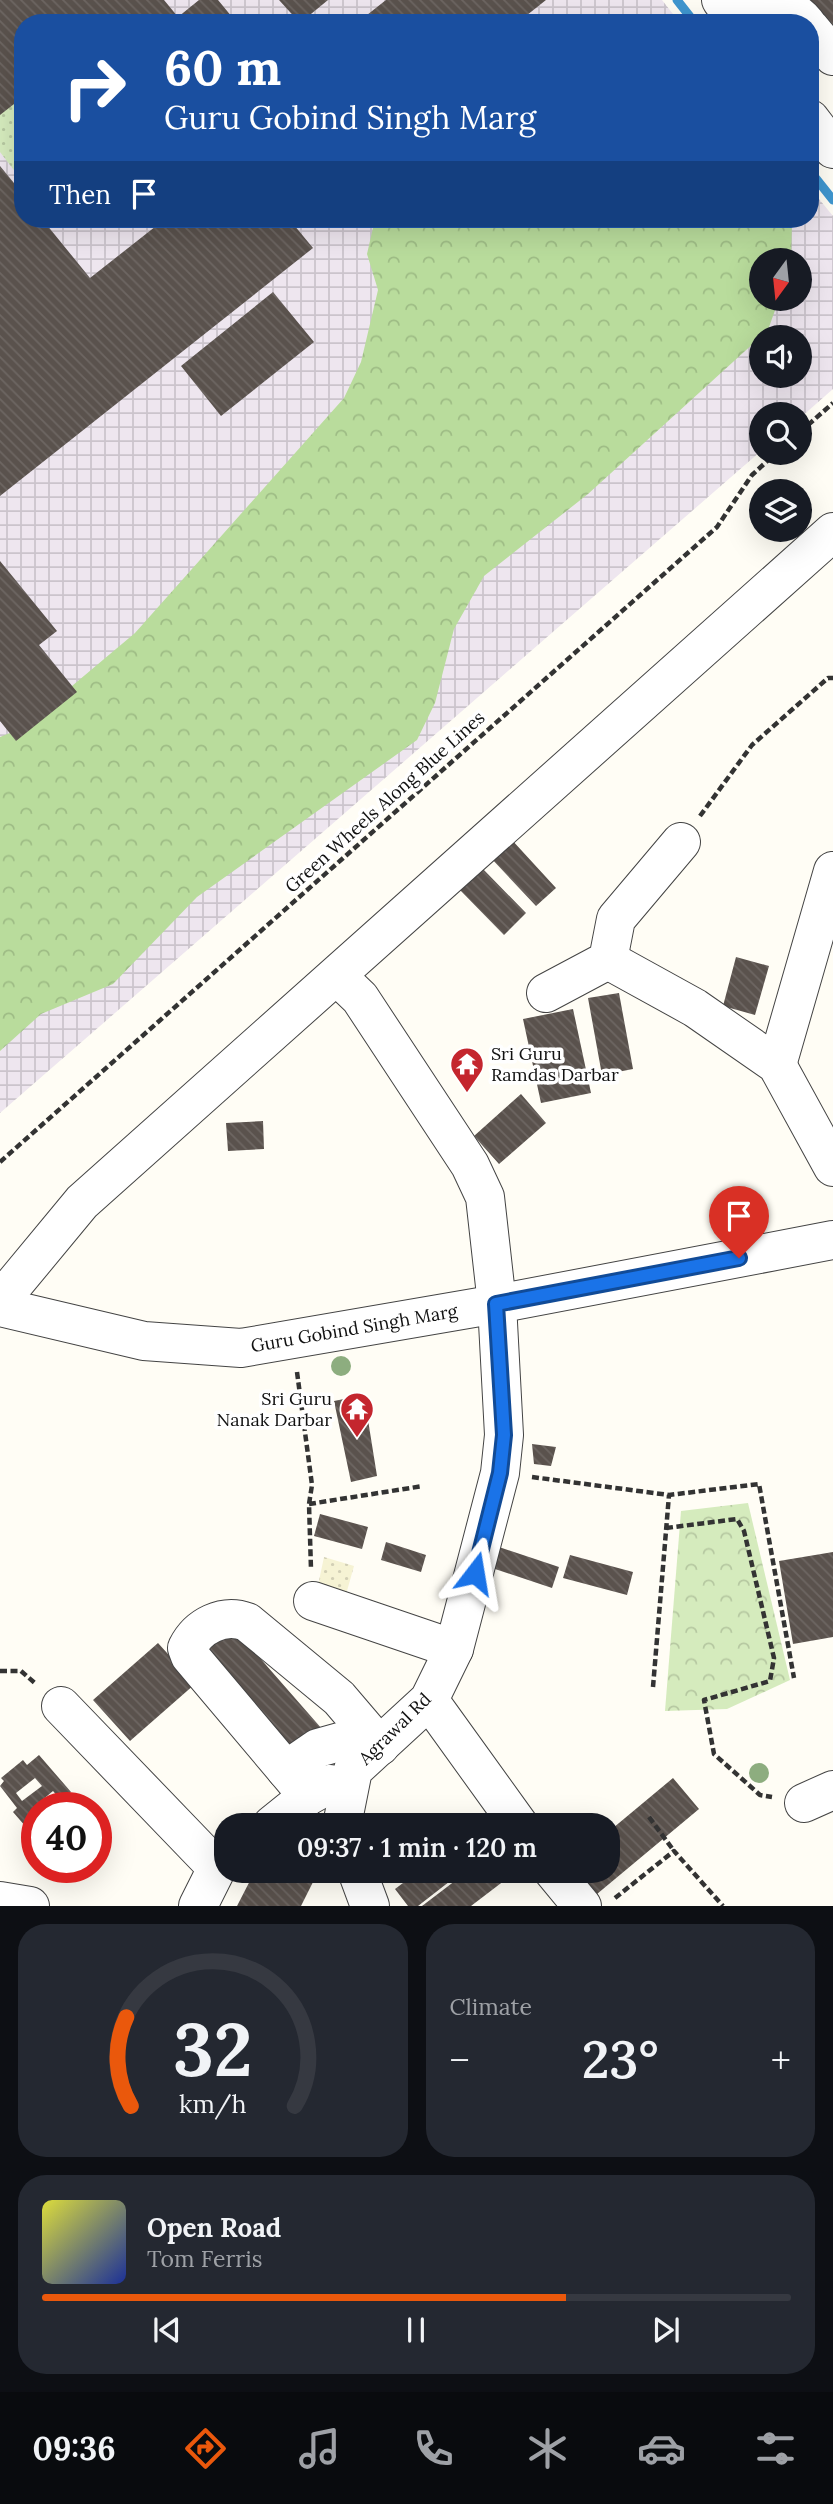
<!DOCTYPE html>
<html lang="en">
<head>
<meta charset="utf-8">
<style>
	:root { --surface:#171b24; --page:#242831; --text:#f1f3f6; --muted:#9ea1a6; --line:#363941; --accent:#ea580c }
	body { margin:0; font-family:Lora,serif; background:var(--page); color:var(--text); height:100vh; display:flex; flex-direction:column; font-size:26px; white-space:nowrap }
	* { box-sizing:border-box; margin:0 }
	p { font-size:23px; color:var(--muted) }
	.icon { flex:none; width:38px; height:38px; fill:none; stroke:currentColor; stroke-width:2; stroke-linecap:round; stroke-linejoin:round }
	.map { position:relative; height:1906px; overflow:hidden }
	.drawer { display:flex; flex-direction:column; gap:18px; padding:18px; background:#0d0f14; flex:1 }
	.drawer>* { flex:none }
	.top-card { position:absolute; left:14px; top:14px; width:805px; height:214px; border-radius:28px; box-shadow:0 7px 28px #0002; background:#1a4fa0; color:#fff; overflow:hidden }
	.needle { width:46px; rotate:195deg }
	.controls { position:absolute; left:749px; top:248px; display:grid; gap:14px }
	.controls a { display:grid; place-items:center; width:63px; height:63px; border-radius:50%; background:var(--surface); box-shadow:0 7px 28px #0002; font-size:35px }
	.speed { position:absolute; left:21px; top:1792px; display:flex; gap:14px; font-size:35px; font-weight:700; text-align:center }
	.speed>* { display:grid; place-content:center; width:91px; height:91px; border-radius:50%; background:var(--surface); box-shadow:0 7px 28px #0002; line-height:1 }
	.speed .limit { border:10px solid #d22; background:#fff; color:#111 }
	.pin { position:absolute; display:grid; place-items:center; width:60px; height:60px; color:#fff; margin:-72px -30px; border-radius:50% 50% 50% 0; rotate:-45deg; box-shadow:0 0 7px #0007 }
	.pin .icon { rotate:45deg }
	.me { position:absolute; width:77px; margin:-38px; rotate:14deg; stroke-linejoin:round; filter:drop-shadow(0 0 5px #0008) }
	.turn { display:flex; align-items:center; gap:24px; height:147px; padding:0 35px; font-size:32px }
	.turn .icon { width:91px; height:91px; stroke-width:2.5 }
	.turn b { display:block; font-size:49px; line-height:60px }
	.then { display:flex; align-items:center; height:66px; padding:0 35px; background:#0003; gap:14px; font-size:26px }
	.big { font-size:52px; font-weight:600; line-height:1.1 }
	.drawer .card { flex:1; display:flex; flex-direction:column; justify-content:center; gap:10px; min-width:0; padding:0 24px; border-radius:28px; background:var(--page) }
	.drawer .dial { align-items:center; gap:0 }
	.dial svg { height:182px; overflow:visible; fill:none; stroke:var(--line); stroke-width:7; stroke-linecap:round; text-anchor:middle }
	.dial text { fill:var(--text); stroke:none }
	.song { display:flex; align-items:center; gap:21px }
	.cover { width:84px; height:84px; border-radius:10px; background:linear-gradient(135deg,hsl(60 70% 55%),hsl(230 70% 35%)) }
	.played { height:7px; border-radius:4px; background:linear-gradient(90deg,var(--accent) 70%,var(--line) 70%) }
	.keys { display:flex; justify-content:space-around; direction:ltr }
	.heat { display:flex; justify-content:space-between; align-items:center; font-size:38px; direction:ltr }
	.drawer .tiles { flex:1; display:grid; gap:18px; grid-template-columns:1fr 1fr }
	.card:last-child { grid-column:span 2 }
	.trip { position:absolute; left:214px; top:1813px; width:406px; height:70px; border-radius:28px; background:var(--surface); box-shadow:0 7px 28px #0002; font-weight:600; line-height:70px; text-align:center }
	.tab-bar { display:flex; height:112px; justify-content:space-around; align-items:center; background:#090b0e; color:var(--muted) }
	.tab-bar .icon { width:49px; height:49px }
	.tab-bar .current { color:var(--accent) }
	.tab-bar b { font-size:32px; color:var(--text) }
	.map>svg:first-child { display:block }
	.industrial { fill:url(#industrial-grid); fill-rule:evenodd }
	.farmland { fill:url(#farmland-dots) }
	.grass { fill:url(#grass-dots) }
	.forest { fill:url(#forest-crowns) }
	.park { fill:url(#park-crowns) }
	.lines { fill:none; stroke-linecap:round; stroke-linejoin:round }
	.stream { stroke:#3f96cf; stroke-width:9 }
	.building { fill:url(#building-back-hatch); fill-rule:evenodd }
	.minor-casing { stroke:#444; stroke-width:40 }
	.path { stroke:#333; stroke-width:4.5; stroke-dasharray:7 3.5; stroke-linecap:butt }
	.minor { stroke:#fff; stroke-width:38 }
	.tree { fill:#8dad7f }
	.route-casing { stroke:#114b97; stroke-width:18 }
	.route { stroke:#1a73e8; stroke-width:12 }
	.labels { text-anchor:middle; stroke-width:7; stroke-linejoin:round; paint-order:stroke }
	.street-label { font-size:18px; fill:#111; stroke:#fff }
	.poi-label { font-size:18px; fill:#111; stroke:#fff; text-anchor:start }
</style>
</head>
<body>
<div class="map">
<svg width="833" height="1906" viewBox="0 0 833 1906">
	<defs>
		<pattern id="industrial-grid" width="8" height="8" patternUnits="userSpaceOnUse" patternTransform="scale(1.75)"><rect width="8" height="8" fill="#eee6ef"/><path d="M0 4h8M4 0v8" fill="none" stroke="#cbc4cc"/></pattern>
		<pattern id="farmland-dots" width="8" height="8" patternUnits="userSpaceOnUse" patternTransform="scale(1.75)"><rect width="8" height="8" fill="#f6f3d4"/><path d="M2 2h.1M6 6h.1" fill="none" stroke="#d2cfb5" stroke-width="1.8" stroke-linecap="round"/></pattern>
		<pattern id="grass-dots" width="8" height="8" patternUnits="userSpaceOnUse" patternTransform="scale(1.75)"><rect width="8" height="8" fill="#d5ebbd"/><path d="M2 2h.1M6 6h.1" fill="none" stroke="#b6c8a1" stroke-width="1.8" stroke-linecap="round"/></pattern>
		<pattern id="forest-crowns" width="20" height="18" patternUnits="userSpaceOnUse" patternTransform="scale(1.75)"><rect width="20" height="18" fill="#b9dc9c"/><path d="M2 6a3 3 0 1 1 6 0M12 15a3 3 0 1 1 6 0" fill="none" stroke="#9ebc85"/></pattern>
		<pattern id="park-crowns" width="20" height="18" patternUnits="userSpaceOnUse" patternTransform="scale(1.75)"><rect width="20" height="18" fill="#d5ebbd"/><path d="M2 6a3 3 0 1 1 6 0M12 15a3 3 0 1 1 6 0" fill="none" stroke="#b6c8a1"/></pattern>
		<pattern id="building-back-hatch" width="6" height="6" patternUnits="userSpaceOnUse" patternTransform="scale(1.75)"><rect width="6" height="6" fill="#5a524d"/><path d="M-1 5l2 2M0 0l6 6M5-1l2 2" fill="none" stroke="#6d6662"/></pattern>
	</defs>
	<rect width="100%" height="100%" fill="#fffdf5"/>
	<path class="industrial" d="M0,0H662L680,23H23V219H810V188L833,216V389L800,418V415H761V451L0,1113ZM761,261H800V299H761ZM761,338H800V376H761Z"/>
	<path class="farmland" d="M324,1557L354,1566L345,1598L317,1590Z"/>
	<path class="grass" d="M23,87V182L0,152V104Z"/>
	<path class="forest" d="M375,219H792L791,261H761V299H779L768,330L588,494L484,576L454,629L435,703L417,740L197,897L113,984L41,1014L0,1051V737L22,728L135,633L344,398L361,362L378,290L367,254Z"/>
	<path class="park" d="M748,1503L790,1680L727,1709L665,1711L681,1511Z"/>
	<g class="lines">
		<path class="stream" d="M677,0L695,23
			M810,171L833,200"/>
	</g>
	<path class="building" d="M0,0H164L178,17L199,0H218L237,23H23V97L0,115Z
		M279,0H328L300,23Z
		M386,0H546L517,23H374L367,15Z
		M801,0H833V38Z
		M0,166L23,194V219H42L90,278L165,219H289L313,248L0,496Z
		M273,292L314,342L221,416L181,366Z
		M0,561L57,631L39,645L77,692L16,741L0,721Z
		M511,839L556,888L536,906L490,857Z
		M482,868L526,913L504,935L459,889Z
		M736,957L769,966L755,1015L723,1006Z
		M619,993L633,1069L602,1075L588,998Z
		M573,1009L591,1093L541,1103L523,1019Z
		M521,1094L546,1123L499,1164L474,1136Z
		M263,1121L264,1149L228,1151L226,1123Z
		M364,1395L377,1476L351,1482L334,1401Z
		M532,1444L556,1447L551,1466L534,1464Z
		M320,1514L368,1527L362,1549L314,1536Z
		M386,1542L426,1555L421,1572L381,1560Z
		M499,1547L559,1567L552,1588L492,1568Z
		M833,1552V1637L793,1644L779,1561Z
		M570,1555L633,1572L627,1595L563,1578Z
		M238,1633L329,1737L277,1758L198,1650Z
		M158,1643L195,1684L130,1741L93,1700Z
		M39,1755L71,1792L61,1800L53,1791L35,1806L37,1818L26,1827L13,1812L17,1808L0,1786L4,1781L1,1778L23,1760L27,1765ZM35,1778L42,1786L22,1801L16,1793Z
		M673,1778L699,1809L597,1894L577,1871H607V1833Z
		M255,1871H300L315,1878L301,1906H237Z
		M419,1871H463L418,1906H408L395,1889Z
		M468,1871H517L471,1906H422Z"/>
	<g class="lines">
		<g class="minor-casing">
			<g id="minor">
				<path d="M721,0L738,23"/>
				<path d="M758,0C777,4 794,8 806,23"/>
				<path d="M810,28L833,56"/>
				<path d="M810,119L833,149"/>
				<path d="M608,960L695,1008L777,1065L833,1167"/>
				<path d="M337,976L360,998L470,1165L485,1197L497,1304L504,1435L500,1473L454,1649L429,1700L353,1770L342,1825"/>
				<path d="M546,993L608,960L616,919L681,842"/>
				<path d="M777,1065L833,871"/>
				<path d="M0,1301L82,1202L833,532"/>
				<path id="s1" d="M0,1307L144,1341L241,1348L497,1304L833,1240"/>
				<path d="M313,1601L454,1649"/>
				<path d="M429,1700L519,1825"/>
				<path d="M61,1706L217,1868"/>
				<path d="M286,1770L318,1748L368,1734"/>
				<path d="M308,1796L190,1656L187,1648C198,1626 223,1613 247,1622L339,1698L380,1746"/>
				<path d="M804,1803L833,1790"/>
				<path d="M272,1825L308,1796L330,1784"/>
				<path d="M357,1871L370,1906"/>
				<path d="M553,1871L582,1906"/>
				<path d="M0,1901L30,1906"/>
				<path d="M198,1906L217,1868L226,1861"/>
			</g>
		</g>
		<path class="path" d="M800,432L833,403
			M700,816L752,745L828,678H833
			M0,1162L717,527L752,475L776,453
			M297,1372L312,1485L309,1504L311,1569
			M532,1477L669,1495L759,1484L794,1678
			M309,1504L423,1486
			M666,1528L737,1519L744,1531L774,1658L770,1681L704,1700L714,1754L760,1795L772,1797
			M0,1671H21L36,1684
			M653,1687L669,1495
			M649,1817L674,1851
			M615,1898L674,1851L723,1906"/>
		<use href="#minor" class="minor"/>
	</g>
	<g class="tree">
		<circle cx="341" cy="1366" r="10"/>
		<circle cx="759" cy="1773" r="10"/>
	</g>
	<g class="lines">
		<g class="route-casing">
			<path id="route" d="M475,1573L500,1473L504,1435L496,1304L739,1258"/>
		</g>
		<use href="#route" class="route"/>
	</g>
	<defs>
		<g id="temple-pin" transform="scale(1.75)"><path d="M0 17L-7.5 6A9.5 9.5 0 1 1 7.5 6Z" fill="#c4262e" stroke="#fff"/><path d="M0-6L5-2H3V0L6.5 2.5H4V6H1.5V3h-3V6H-4V2.5H-6.5L-3 0V-2H-5Z" fill="#fff"/></g>
	</defs>
	<g fill-rule="evenodd">
		<use href="#temple-pin" x="467" y="1064"/>
		<use href="#temple-pin" x="357" y="1409"/>
	</g>
	<g class="labels">
		<g class="street-label">
			<text transform="translate(385 802) rotate(-42)" y="6">Green Wheels Along Blue Lines</text>
			<text dy="6" stroke="none"><textPath href="#s1" startOffset="360">Guru Gobind Singh Marg</textPath></text>
			<text transform="translate(395 1729) rotate(-45)" y="6">Agrawal Rd</text>
		</g>
		<g class="poi-label">
			<text x="491" y="1060">Sri Guru<tspan x="491" dy="21">Ramdas Darbar</tspan></text>
			<text x="332" y="1405" text-anchor="end">Sri Guru<tspan x="332" dy="21">Nanak Darbar</tspan></text>
		</g>
	</g>
</svg>
<div class="controls">
<a><svg class="needle" viewBox="-14 -14 28 28"><path d="M0-13l5 13h-10z" fill="#e53935"/><path d="M0 13l5-13h-10z" fill="#9ea1a6"/></svg></a>
<a><svg class="icon" aria-label="sound" viewBox="0 0 24 24"><path d="M4 9h4l5-4v14l-5-4H4zM17 9q2 3 0 6"/></svg></a>
<a><svg class="icon" aria-label="search" viewBox="0 0 24 24"><circle cx="10" cy="10" r="6"/><path d="M15 15l6 6"/></svg></a>
<a><svg class="icon" aria-label="layers" viewBox="0 0 24 24"><path d="M12 4l9 5-9 5-9-5zM3 14l9 5 9-5"/></svg></a>
</div>
<div class="speed"><div class="limit">40</div></div>
<div class="pin" style="left:739px;top:1258px;background:#d93025"><svg class="icon" aria-label="arrive" viewBox="0 0 24 24"><path d="M6 21V4h12l-3 4 3 4H6"/></svg></div>
<svg class="me" style="left:475px;top:1573px" viewBox="-20 -20 40 40"><path d="M0-17L14 15 0 8-14 15z" fill="#1a73e8" stroke="#fff" stroke-width="4"/></svg>
<div class="trip">09:37 · 1 min · 120 m</div>
<div class="top-card">
<div class="turn"><svg class="icon" aria-label="right" viewBox="0 0 24 24"><path d="M7 20v-9h11M14 6l5 5-5 5"/></svg><div><b>60 m</b>Guru Gobind Singh Marg</div></div>
<div class="then">Then<svg class="icon" aria-label="arrive" viewBox="0 0 24 24"><path d="M6 21V4h12l-3 4 3 4H6"/></svg></div>
</div>
</div>
<section class="drawer">
<div class="tiles">
<div class="card dial"><svg viewBox="0 0 100 80">
<path d="M14 69A42 42 0 1 1 86 69"/>
<path d="M14 69A42 42 0 0 1 12 30" stroke="#ea580c"/>
<text x="50" y="56" font-size="32" font-weight="700">32</text>
<text x="50" y="72" font-size="11">km/h</text>
</svg></div>
<div class="card"><p>Climate</p>
<div class="heat"><a>−</a><b class="big">23°</b><a>+</a></div>
</div>
<div class="card">
<div class="song"><i class="cover"></i><div><b>Open Road</b><p>Tom Ferris</p></div></div>
<div class="played"></div>
<div class="keys"><svg class="icon" aria-label="previous" viewBox="0 0 24 24"><path d="M18 5L8 12l10 7zM5 5v14"/></svg><svg class="icon" aria-label="pause" viewBox="0 0 24 24"><path d="M8 5v14M16 5v14"/></svg><svg class="icon" aria-label="next" viewBox="0 0 24 24"><path d="M6 5l10 7-10 7zM19 5v14"/></svg></div>
</div>
</div>
</section>
<nav class="tab-bar">
<b>09:36</b>
<svg class="icon current" aria-label="directions" viewBox="0 0 24 24"><path d="M12 3l9 9-9 9-9-9zM9 14v-3h6M13 9l2 2-2 2"/></svg>
<svg class="icon" aria-label="music" viewBox="0 0 24 24"><path d="M9 18V5l10-2v13"/><circle cx="6" cy="18" r="3"/><circle cx="16" cy="16" r="3"/></svg>
<svg class="icon" aria-label="phone" viewBox="0 0 24 24"><path d="M5 4h4l2 5-3 2q2 4 5 5l2-3 5 2v4C11 20 4 13 5 4z"/></svg>
<svg class="icon" aria-label="climate" viewBox="0 0 24 24"><path d="M12 3v18M4 7l16 10M4 17L20 7"/></svg>
<svg class="icon" aria-label="car" viewBox="0 0 24 24"><path d="M5 17H2v-5l4-1 3-4h7l3 4 3 1v5h-3M9 17h6M6 11h13"/><circle cx="7" cy="17" r="2"/><circle cx="17" cy="17" r="2"/></svg>
<svg class="icon" aria-label="filters" viewBox="0 0 24 24"><path d="M4 7h16M4 17h16"/><circle cx="9" cy="7" r="2"/><circle cx="15" cy="17" r="2"/></svg>
</nav>
</body>
</html>
